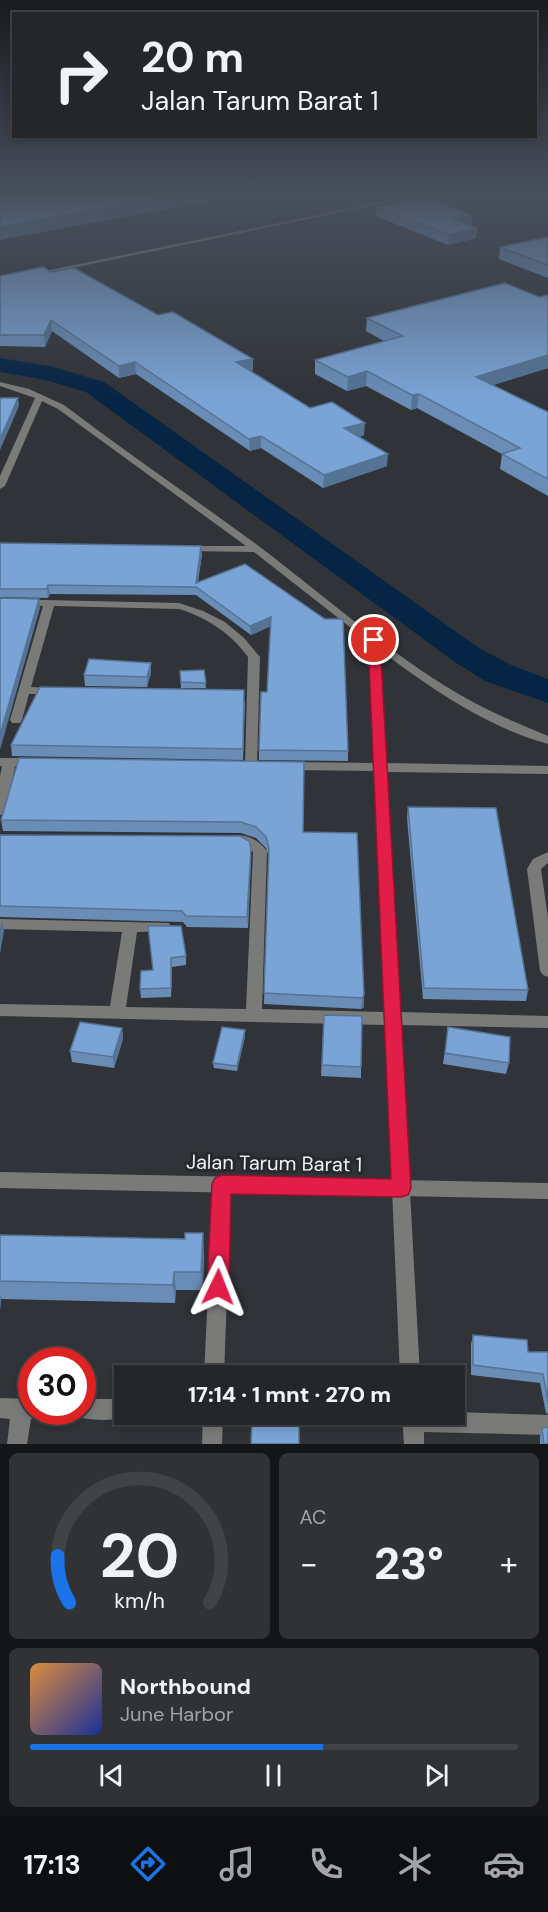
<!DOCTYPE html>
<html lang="id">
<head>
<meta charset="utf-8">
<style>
	:root { --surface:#242629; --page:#303235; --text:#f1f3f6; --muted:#a3a5a8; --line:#414346; --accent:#1a73e8 }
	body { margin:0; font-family:"DM Sans",sans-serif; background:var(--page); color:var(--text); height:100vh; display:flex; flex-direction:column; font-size:22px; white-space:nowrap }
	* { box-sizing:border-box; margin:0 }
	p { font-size:20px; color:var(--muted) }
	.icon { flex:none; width:33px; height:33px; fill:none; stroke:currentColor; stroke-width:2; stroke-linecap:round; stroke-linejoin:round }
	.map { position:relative; height:1444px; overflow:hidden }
	.drawer { display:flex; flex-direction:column; gap:9px; padding:9px; background:#141517; flex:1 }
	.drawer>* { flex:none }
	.hud { position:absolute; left:12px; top:12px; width:525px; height:126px; border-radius:0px; box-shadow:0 3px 9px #0003,0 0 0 2px var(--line); background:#242629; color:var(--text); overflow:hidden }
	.speed { position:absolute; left:18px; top:1347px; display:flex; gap:12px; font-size:30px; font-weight:700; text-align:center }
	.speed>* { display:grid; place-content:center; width:78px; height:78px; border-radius:50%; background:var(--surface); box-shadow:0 3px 9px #0003,0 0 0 2px var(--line); line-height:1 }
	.speed .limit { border:9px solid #d22; background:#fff; color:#111 }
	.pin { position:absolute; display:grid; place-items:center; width:51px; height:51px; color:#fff; margin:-26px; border:3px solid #fff; border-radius:50%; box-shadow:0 2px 6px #0007 }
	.me { position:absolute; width:66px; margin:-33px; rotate:2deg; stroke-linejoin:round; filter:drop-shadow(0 0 4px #0008) }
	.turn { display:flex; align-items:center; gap:21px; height:126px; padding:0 30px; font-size:27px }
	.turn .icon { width:78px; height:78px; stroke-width:2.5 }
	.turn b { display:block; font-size:42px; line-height:51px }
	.big { font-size:45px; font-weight:800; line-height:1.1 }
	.drawer .tile { flex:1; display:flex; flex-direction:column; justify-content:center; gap:9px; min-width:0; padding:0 21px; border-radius:9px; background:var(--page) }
	.drawer .dial { align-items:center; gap:0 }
	.dial svg { height:156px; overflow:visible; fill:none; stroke:var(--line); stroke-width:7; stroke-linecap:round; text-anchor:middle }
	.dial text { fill:var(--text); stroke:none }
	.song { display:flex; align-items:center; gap:18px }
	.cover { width:72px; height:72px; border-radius:9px; background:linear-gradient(135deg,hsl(30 70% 55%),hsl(230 70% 35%)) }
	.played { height:6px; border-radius:3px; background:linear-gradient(90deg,var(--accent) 60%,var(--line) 60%) }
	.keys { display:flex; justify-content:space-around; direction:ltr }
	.heat { display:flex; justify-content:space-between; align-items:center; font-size:33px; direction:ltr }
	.drawer .tiles { flex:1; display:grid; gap:9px; grid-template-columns:1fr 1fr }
	.tile:last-child { grid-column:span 2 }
	.trip { position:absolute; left:114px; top:1365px; width:351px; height:60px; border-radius:0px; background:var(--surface); box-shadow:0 3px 9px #0003,0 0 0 2px var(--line); font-weight:800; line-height:60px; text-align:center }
	.tabs { display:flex; height:96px; justify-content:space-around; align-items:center; background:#0e0f10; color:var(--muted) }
	.tabs .icon { width:42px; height:42px }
	.tabs .active { color:var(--accent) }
	.tabs b { font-size:27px; color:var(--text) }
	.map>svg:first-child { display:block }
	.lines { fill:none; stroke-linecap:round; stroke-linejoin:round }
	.river { fill:#062444; fill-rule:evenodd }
	.minor { fill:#7a7b78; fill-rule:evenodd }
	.tertiary { fill:#7a7b78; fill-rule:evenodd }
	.wall { fill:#698db7 }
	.shaded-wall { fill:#557395 }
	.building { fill:#7aa4d5; stroke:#557395; stroke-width:1.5 }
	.route { fill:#e11d48; stroke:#92132f; stroke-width:1.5 }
	.labels { text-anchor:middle; stroke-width:6; stroke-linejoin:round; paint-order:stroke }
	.near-street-label { font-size:20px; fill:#eef0f3; stroke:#26292d }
</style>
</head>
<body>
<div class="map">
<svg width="548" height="1444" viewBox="0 0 548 1444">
	<rect width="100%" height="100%" fill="#303337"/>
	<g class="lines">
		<path class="river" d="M0,358L50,366L104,382L479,648L511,665L548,679V703L485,681L455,662L86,392L46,380L0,372Z"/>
		<path class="minor" d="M413,195H424L34,276L31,274Z
			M0,382L29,389L64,405C128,454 195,499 260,547C330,600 396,660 473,702C497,715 522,725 548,736V744C489,728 428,687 380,650L386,763L548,766V774L387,772L400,1012L548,1016V1028L401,1025L420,1376H400L385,1025L0,1016V1004L110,1006L122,932L0,929V919L169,923L171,927L169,931L137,932L126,1007L246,1009L253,852L246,846L230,842L228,839L230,836C244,832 259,840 267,851L262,1009L384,1012L374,771L288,770L282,766L288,762L374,763L369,642L254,552L184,551V547L187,546H246L58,409L42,401L5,486L0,489V476L35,398L0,386Z
			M0,599L179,603L203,611L225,622L244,638L260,657L257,765L255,768L251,769L245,765L248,657C232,634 206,617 179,609L54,606L31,687L54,688L60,691L54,694H29L22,720L20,723H12L10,720L43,606L0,605Z
			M0,758H34L40,762L34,766H15L7,811L5,814L0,815V776L2,766H0Z
			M548,852V863L541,869L548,918V977L543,975L540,971L527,869L533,859Z
			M222,1176L228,1178L231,1184L224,1376H204L213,1184L216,1178Z
			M0,1398L32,1399V1412H41L39,1416L31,1419L27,1444H7L10,1419L0,1418Z
			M82,1399H124V1414H132C122,1422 87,1421 75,1416L73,1412H82Z
			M454,1412L548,1415V1435L424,1432V1444H404L402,1414H454Z
			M203,1414H223L222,1444H202Z"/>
		<path class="tertiary" d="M0,1172L548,1183V1199L0,1188Z"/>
	</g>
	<path class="wall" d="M377,207L472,224L469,225L477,228L476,238L448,245L376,216Z
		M548,237V278L499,259L500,247Z
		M51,272L253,370L250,371L310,408L364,435L359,437L387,466L323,488L261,448L250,451L136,374L119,378L52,331L45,347L0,346V276Z
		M548,295V368L493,385L548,412V496L500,469L502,454L417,408L411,410L366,386L347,391L315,374V360L384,341L366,331L367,318L539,297Z
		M0,543L202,554L198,582L245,564L348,751V761L259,760V750L267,692L271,626L251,635L196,595L50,594L48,598L0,597Z
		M204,670L206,688H181L180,671Z
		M151,673L147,687L85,686L84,675Z
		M245,701L243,760L12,756L11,745Z
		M19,758L303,832L364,995V1007L361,1009L264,1004L269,858L266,848L256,838L241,833L3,831L1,820Z
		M408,807L528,990L526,1001L423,999L407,818Z
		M0,835L251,859L248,928L187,927L183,922L0,917Z
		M148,926L186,956V965L172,967L171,997L141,998L140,989L153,970Z
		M324,1015L361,1067V1078L321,1076Z
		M448,1027L509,1063L506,1074L443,1064Z
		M122,1028L123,1039L114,1068L72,1062L70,1051Z
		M245,1030V1036L237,1071L214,1068L213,1063Z
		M0,1235L204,1251L203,1290H176L175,1303L1,1299L0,1310Z
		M473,1335L528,1352H548V1414L546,1413L540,1383L471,1375V1344Z
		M542,1428L548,1444H540V1437Z"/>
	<path class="shaded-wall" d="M180,195H242L0,240V227Z
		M473,215L472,224L453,229V219Z
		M477,228L476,238L448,245L449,235Z
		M51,320L52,331L45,347L44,335Z
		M548,355V368L474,391L476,377Z
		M253,359V370L237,374L236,362Z
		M135,362L136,374L119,378V366Z
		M367,371L366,386L347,391L348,377Z
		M419,394L417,408L411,410L412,395Z
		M18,398L19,406L0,450V439Z
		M365,423L364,435L344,441V428Z
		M261,436V448L250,451L249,439Z
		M388,454L387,466L323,488L324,475Z
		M201,546L202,554L197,588L196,583Z
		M48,585L50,594L48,598L47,589Z
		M39,599L40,608L0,750V735Z
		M271,617V626L251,635L250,626Z
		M151,663V673L147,687V677Z
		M251,848V859L248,928L247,917Z
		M2,920L4,931L0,954V931Z
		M171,958L172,967L171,997Z
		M364,995V1007L361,1009L362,998Z
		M122,1028L123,1039L114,1068L113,1057Z
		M245,1030V1036L237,1071V1066Z
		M203,1233L204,1251L203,1290L201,1272Z
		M174,1272L176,1290L175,1303L173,1285Z
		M0,1293L1,1299L0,1310Z"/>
	<path class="building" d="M0,195H180L0,227Z
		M423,197L473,215L453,219L477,228L449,235L377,207Z
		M548,237V265L500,247Z
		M43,267L51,272L74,268L158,315L173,312L253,359L236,362L310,408L332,402L365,423L344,428L388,454L324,475L261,436L249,439L135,362L119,366L51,320L44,335H0V276Z
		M505,283L539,297L548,295V355L476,377L548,412V479L502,454L520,448L419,394L412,395L367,371L348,377L315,360L403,336L367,318Z
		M0,398H18L0,439Z
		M0,543L201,546L196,583L245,564L325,619H343L348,751L259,750L261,692H267L271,617L250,626L196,587L48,585L47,589H0Z
		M0,598L39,599L0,735Z
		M89,659L151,663L147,677L84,675Z
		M204,670L206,683L181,682L180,671Z
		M40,687L244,690L243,749L11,745Z
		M19,758L304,762L303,832L357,833L364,995L362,998L264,993L269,848L266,837L256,827L241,822L1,820Z
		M408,807L496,808L528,990L424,988Z
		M0,835L240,836L249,841L251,848L247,917L186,916L182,911L0,906Z
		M148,926H181L186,956L171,958V988L140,989L141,971L153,970Z
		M324,1015L362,1016L361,1067L322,1065Z
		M80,1022L122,1028L113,1057L70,1051Z
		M222,1027L245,1030L237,1066L213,1063Z
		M448,1027L510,1037L509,1063L445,1053Z
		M185,1233H203L201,1272H174L173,1285L0,1281V1235L185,1239Z
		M473,1335L527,1340L528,1352H548V1401L543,1374L473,1365Z
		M252,1421L299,1423V1444H251Z
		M548,1427V1444H544L542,1428Z"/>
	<linearGradient id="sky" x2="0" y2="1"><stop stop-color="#1a1c1e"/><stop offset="0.49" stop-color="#48505e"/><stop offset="1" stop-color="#48505e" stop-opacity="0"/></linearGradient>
	<rect width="548" height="397" fill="url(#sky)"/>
	<path class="route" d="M374,637L380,640L411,1188L408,1195L401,1197L231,1194L229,1287L225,1295L218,1298L210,1295L207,1287L212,1184L215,1178L222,1175L391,1179L368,640Z"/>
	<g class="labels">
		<g class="near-street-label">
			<text transform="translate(274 1163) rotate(1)" y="7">Jalan Tarum Barat 1</text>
		</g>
	</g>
</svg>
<div class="speed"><div class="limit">30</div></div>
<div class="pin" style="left:374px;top:640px;background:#d93025"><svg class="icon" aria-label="arrive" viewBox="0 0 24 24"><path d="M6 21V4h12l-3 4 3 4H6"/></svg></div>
<svg class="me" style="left:218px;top:1287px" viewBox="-20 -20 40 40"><path d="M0-17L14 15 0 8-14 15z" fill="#e11d48" stroke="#fff" stroke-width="4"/></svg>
<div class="trip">17:14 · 1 mnt · 270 m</div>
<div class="hud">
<div class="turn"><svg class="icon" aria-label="right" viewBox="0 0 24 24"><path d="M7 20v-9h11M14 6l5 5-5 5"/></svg><div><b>20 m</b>Jalan Tarum Barat 1</div></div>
</div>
</div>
<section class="drawer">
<div class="tiles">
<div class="tile dial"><svg viewBox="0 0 100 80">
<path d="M14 69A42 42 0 1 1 86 69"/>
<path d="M14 69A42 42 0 0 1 8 45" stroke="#1a73e8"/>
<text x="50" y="56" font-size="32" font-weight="700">20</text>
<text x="50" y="72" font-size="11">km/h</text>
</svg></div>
<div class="tile"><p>AC</p>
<div class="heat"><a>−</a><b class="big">23°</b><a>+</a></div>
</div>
<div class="tile">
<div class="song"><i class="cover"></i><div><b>Northbound</b><p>June Harbor</p></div></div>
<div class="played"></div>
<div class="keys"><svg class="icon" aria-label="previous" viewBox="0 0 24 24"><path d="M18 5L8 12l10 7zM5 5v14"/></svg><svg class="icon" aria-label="pause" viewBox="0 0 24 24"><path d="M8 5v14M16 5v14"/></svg><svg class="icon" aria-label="next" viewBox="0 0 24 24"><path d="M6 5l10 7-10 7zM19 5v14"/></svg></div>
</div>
</div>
</section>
<nav class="tabs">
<b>17:13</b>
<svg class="icon active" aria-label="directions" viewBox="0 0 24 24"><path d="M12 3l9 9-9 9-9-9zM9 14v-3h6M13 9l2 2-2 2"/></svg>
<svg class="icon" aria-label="music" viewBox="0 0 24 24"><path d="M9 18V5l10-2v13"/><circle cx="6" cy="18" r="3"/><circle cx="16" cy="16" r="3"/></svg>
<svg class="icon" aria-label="phone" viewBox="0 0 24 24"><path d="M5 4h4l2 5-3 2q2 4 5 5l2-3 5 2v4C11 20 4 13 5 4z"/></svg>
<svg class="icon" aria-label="climate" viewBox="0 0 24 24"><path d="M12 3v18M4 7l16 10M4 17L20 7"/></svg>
<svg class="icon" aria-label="car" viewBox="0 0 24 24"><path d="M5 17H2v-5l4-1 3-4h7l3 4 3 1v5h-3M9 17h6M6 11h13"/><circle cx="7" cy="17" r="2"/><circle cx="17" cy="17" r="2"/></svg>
</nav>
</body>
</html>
